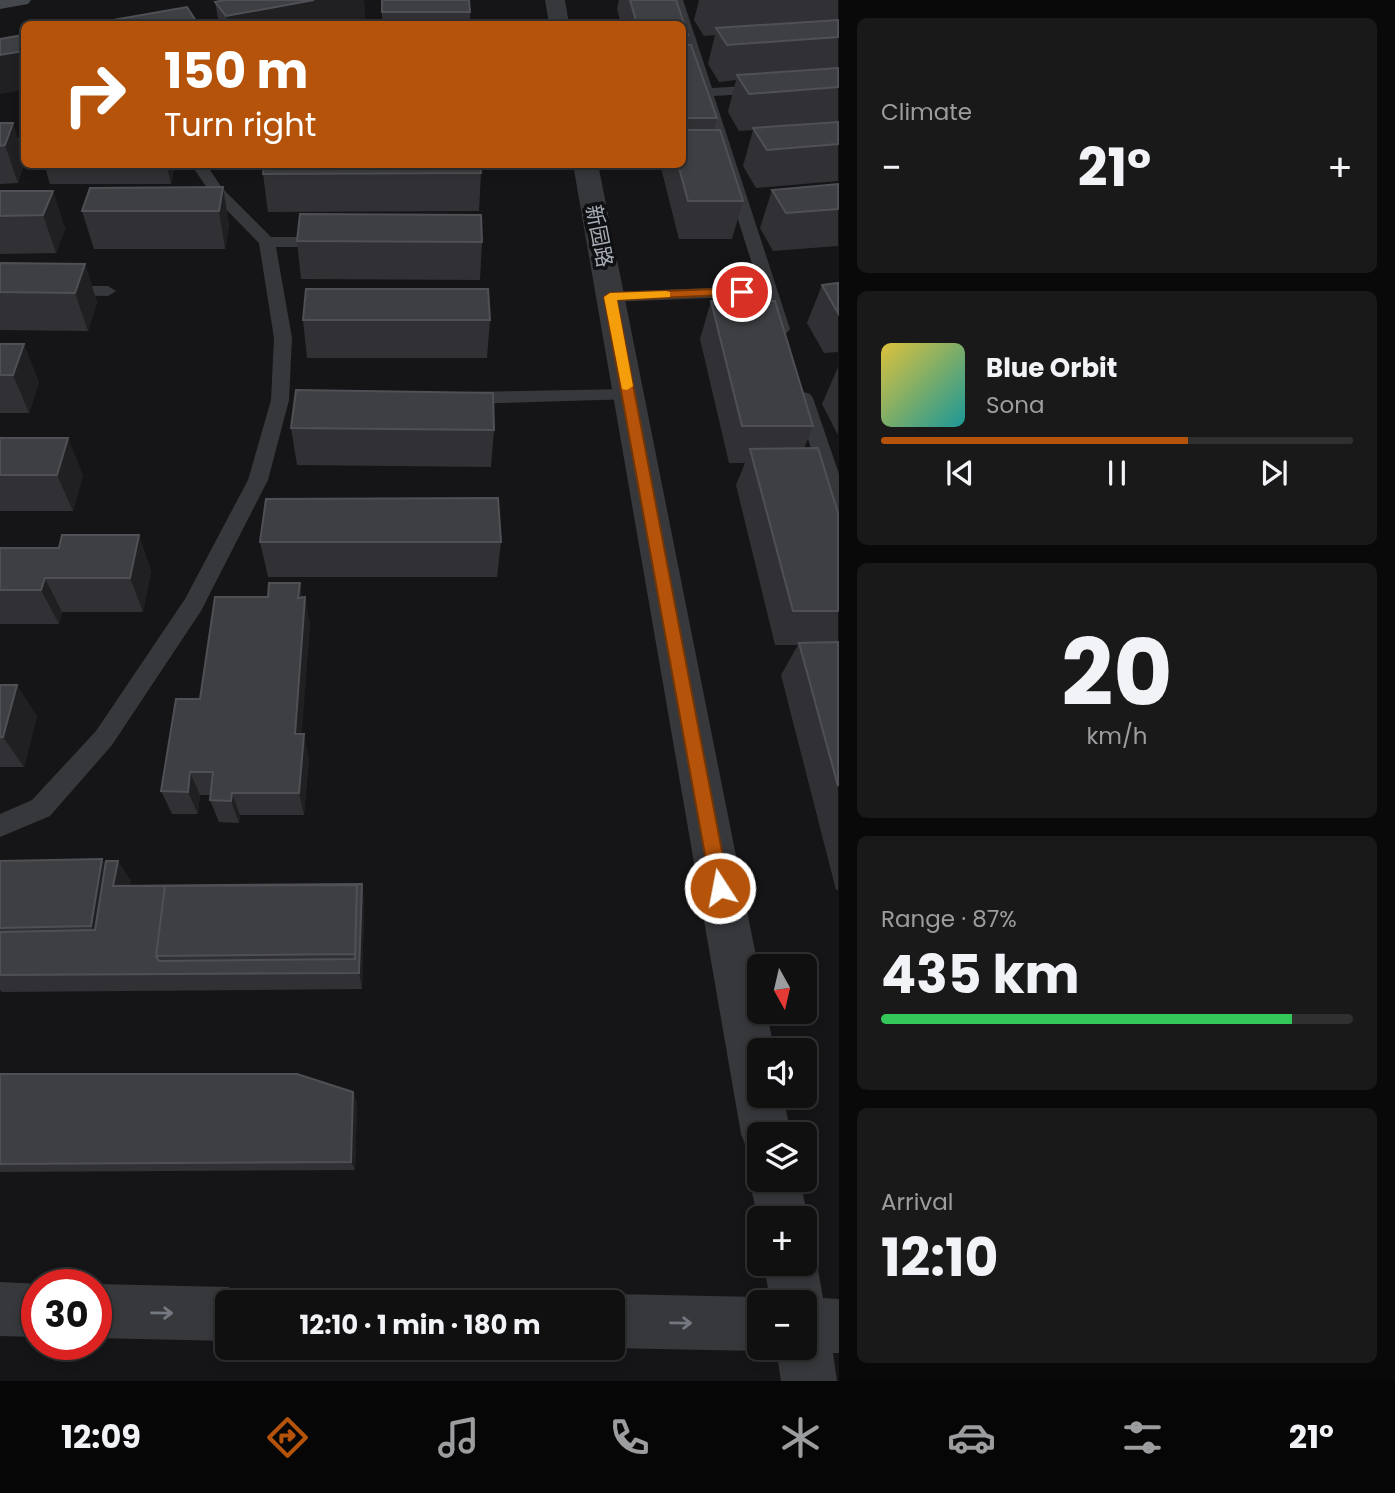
<!DOCTYPE html>
<html lang="en">
<head>
<meta charset="utf-8">
<style>
	:root { --surface:#101011; --page:#19191a; --text:#f1f3f6; --muted:#9c9d9f; --line:#303031; --accent:#b45309 }
	body { margin:0; font-family:Poppins,"Noto Sans SC",sans-serif; background:var(--page); color:var(--text); height:100vh; display:flex; flex-direction:column; font-size:26px; white-space:nowrap }
	* { box-sizing:border-box; margin:0 }
	p { font-size:23px; color:var(--muted) }
	.icon { flex:none; width:38px; height:38px; fill:none; stroke:currentColor; stroke-width:2; stroke-linecap:round; stroke-linejoin:round }
	.map { position:relative; flex:1; overflow:hidden }
	.details { display:flex; flex-direction:column; gap:18px; padding:18px; background:#090909; width:556px }
	.details>* { flex:none }
	.guide { position:absolute; left:21px; top:21px; width:665px; height:147px; border-radius:10px; box-shadow:0 4px 10px #0003,0 0 0 2px var(--line); background:#b45309; color:#fff; overflow:hidden }
	.needle { width:46px; rotate:172deg }
	.controls { position:absolute; left:747px; top:954px; display:grid; gap:14px }
	.controls a { display:grid; place-items:center; width:70px; height:70px; border-radius:10px; background:var(--surface); box-shadow:0 4px 10px #0003,0 0 0 2px var(--line); font-size:35px }
	.speed { position:absolute; left:21px; top:1269px; display:flex; gap:14px; font-size:35px; font-weight:700; text-align:center }
	.speed>* { display:grid; place-content:center; width:91px; height:91px; border-radius:50%; background:var(--surface); box-shadow:0 4px 10px #0003,0 0 0 2px var(--line); line-height:1 }
	.speed .limit { border:10px solid #d22; background:#fff; color:#111 }
	.pin { position:absolute; display:grid; place-items:center; width:60px; height:60px; color:#fff; margin:-30px; border:4px solid #fff; border-radius:50%; box-shadow:0 2px 7px #0007 }
	.me { position:absolute; width:77px; margin:-38px; rotate:349deg; stroke-linejoin:round; filter:drop-shadow(0 0 5px #0008) }
	.turn { display:flex; align-items:center; gap:24px; height:147px; padding:0 28px; font-size:32px }
	.turn .icon { width:91px; height:91px; stroke-width:2.5 }
	.turn b { display:block; font-size:49px; line-height:60px }
	.big { font-size:52px; font-weight:700; line-height:1.1 }
	.details .tile { flex:1; display:flex; flex-direction:column; justify-content:center; gap:10px; min-width:0; padding:0 24px; border-radius:10px; background:var(--page) }
	.details .dial { align-items:center; gap:0 }
	.dial b { font-size:91px; line-height:1 }
	.song { display:flex; align-items:center; gap:21px }
	.cover { width:84px; height:84px; border-radius:10px; background:linear-gradient(135deg,hsl(50 70% 55%),hsl(180 70% 35%)) }
	.played { height:7px; border-radius:4px; background:linear-gradient(90deg,var(--accent) 65%,var(--line) 65%) }
	.keys { display:flex; justify-content:space-around; direction:ltr }
	.heat { display:flex; justify-content:space-between; align-items:center; font-size:38px; direction:ltr }
	.charge { height:10px; border-radius:5px; background:linear-gradient(90deg,#34c759 87%,var(--line) 0) }
	.trip { position:absolute; left:215px; top:1290px; width:410px; height:70px; border-radius:10px; background:var(--surface); box-shadow:0 4px 10px #0003,0 0 0 2px var(--line); font-weight:700; line-height:70px; text-align:center }
	.tabs { display:flex; height:112px; justify-content:space-around; align-items:center; background:#060607; color:var(--muted) }
	.tabs .icon { width:49px; height:49px }
	.tabs .selected { color:var(--accent) }
	.tabs b { font-size:32px; color:var(--text) }
	main { display:flex; flex:1; min-height:0 }
	.map>svg:first-child { display:block }
	.lines { fill:none; stroke-linecap:round; stroke-linejoin:round }
	.lane { fill:#36383c; fill-rule:evenodd }
	.street { fill:#36383c; fill-rule:evenodd }
	.secondary { fill:#44474c; fill-rule:evenodd }
	.wall { fill:#313135 }
	.shaded-wall { fill:#202023 }
	.building { fill:#3e3f43; stroke:#4e5055; stroke-width:2; fill-rule:evenodd }
	.oneway { stroke:#747880 }
	.route { fill:#b45309; stroke:#753606; stroke-width:2 }
	.slow { fill:#f59e0b }
	.labels { text-anchor:middle; stroke-width:7; stroke-linejoin:round; paint-order:stroke }
	.street-label { font-size:21px; fill:#a7adb7; stroke:#101012 }
</style>
</head>
<body>
<main>
<div class="map">
<svg width="839" height="1381" viewBox="0 0 839 1381">
	<rect width="100%" height="100%" fill="#151517"/>
	<g class="lines">
		<path class="lane" d="M671,0H683L712,88L765,85L772,89L765,93L714,96L790,329L787,333H775L762,296L610,302L602,297L610,292L759,286L698,93L682,38V24H678Z
			M24,138V146L0,147V139Z
			M191,164H206L222,188L271,237H326L334,242L326,247H276L292,338L289,400L268,480L201,611L112,745L50,816L0,837V814L32,800L96,731L185,599L248,480L271,400L274,338L259,243L211,194Z
			M65,286H108L116,291L108,296L59,295L57,291Z
			M628,389L634,391L637,395L634,399L464,404L458,402L455,398L458,394L464,392Z
			M804,392L810,394L813,398L839,474V512L832,510L829,505L795,398L798,394Z"/>
		<path class="street" d="M545,0H565L569,24H549Z
			M573,164H598L760,976V1012H767L774,1050H760V1096H783L791,1134H760V1156L748,1152L741,1134Z
			M760,1161V1180H800L808,1218L805,1225V1218H760V1227L749,1180Z
			M805,1244L809,1245L817,1264L823,1298L839,1299V1353H833L837,1381H781L776,1348H805V1302H760V1348H769L760,1351L610,1348H612V1302H593L612,1294L760,1297L770,1301L764,1264H805Z
			M0,1282L41,1284H37V1337L0,1336Z
			M94,1284H96L228,1287L247,1295L250,1302H228V1341L96,1338Z"/>
		<path class="secondary" d="M0,0H31L28,4L0,9Z"/>
	</g>
	<path class="wall" d="M364,0L365,24H219L215,2Z
		M619,0H676L688,35L686,45L717,118L714,130L743,201L732,239H679L661,168L662,164H682V24H621L617,9Z
		M699,0H838V181L756,188L743,166L753,130L739,131L728,112L736,80L719,82L708,64L715,35L704,36L694,20Z
		M382,12H470V24H382Z
		M0,123L24,157V164L18,183L0,184Z
		M44,164H175L171,184H50Z
		M481,173L479,211L268,212L263,174Z
		M838,184V246L773,251L760,228L772,190Z
		M223,187L229,225L225,249H94L82,211Z
		M0,191H53L65,229L56,253L0,254Z
		M297,241L482,242L480,280L301,279Z
		M0,263L85,264L97,302L88,331L0,330Z
		M838,283V352L824,353L807,323L822,285Z
		M711,301L813,426L804,449L838,513V890H836L781,675L798,645H775L736,485L745,463H729L700,339Z
		M303,320H490L487,358H307Z
		M0,344L39,382L29,413H0Z
		M838,367V435L822,404Z
		M291,428L494,430L491,467L297,465Z
		M0,438L83,475L73,511H0Z
		M260,542H501L497,577H268Z
		M0,548L151,570L143,612H62L59,624H0Z
		M300,583L302,597L310,624L301,734L309,758L304,815H240L239,823L219,822L210,800V795H200L198,814H172L161,791L200,699L268,597Z
		M0,685L37,716L24,767H0Z
		M102,859L106,864L131,881L130,885L362,884L364,904L362,989L2,992L0,990V861Z
		M0,1074L353,1092L357,1104L355,1170L0,1172Z"/>
	<path class="shaded-wall" d="M314,0H364L365,24H227L226,16Z
		M196,21L197,24H177Z
		M24,51V90L0,94V55Z
		M13,123L24,157V164L18,183L5,145Z
		M166,164H175L171,184Z
		M223,187L229,225L225,249L219,211Z
		M53,191L65,229L56,253L43,215Z
		M85,264L97,302L88,331L75,293Z
		M24,344L39,382L29,413L13,375Z
		M68,438L83,475L73,511L57,475Z
		M139,535L151,570L143,612L130,578Z
		M45,578L62,612L59,624L41,590Z
		M300,583L304,610L298,598Z
		M305,597L310,624L300,758L295,734Z
		M17,685L37,716L24,767L3,737Z
		M304,734L309,758L304,815L299,793Z
		M190,772L200,795L198,814L188,792Z
		M232,793L240,815L239,823L231,801Z
		M102,859L115,877L118,861L131,881L127,905L110,948L91,926Z
		M362,884L364,904L362,989L359,973Z
		M353,1092L357,1104L355,1170L351,1162Z"/>
	<path class="building" d="M225,0H314L226,16L215,2Z
		M382,0H469L470,12H382Z
		M630,0H676L688,35H682V24H637Z
		M187,7L196,21L177,24H90Z
		M838,20V37L727,45L716,28Z
		M23,35L24,38V51L0,55V39Z
		M682,45H691L717,118H682Z
		M838,68V87L749,94L737,75Z
		M838,122V144L767,150L753,128Z
		M0,123H13L5,145L0,146Z
		M682,130H720L743,201H688L678,164H682Z
		M264,164H480L481,173L263,174Z
		M838,184V209L786,213L772,190Z
		M223,187L219,211H82L90,188Z
		M0,191H53L43,215L0,216Z
		M300,214L481,215L482,242L297,241Z
		M0,263L85,264L75,293L0,292Z
		M838,283V313L822,285Z
		M306,289H488L490,320H303Z
		M711,301H775L813,426H742Z
		M0,344H24L13,375H0Z
		M296,390L493,393L494,430L291,428Z
		M0,438H68L57,475H0Z
		M818,448L838,513V611H793L750,449Z
		M498,498L501,542H260L266,499Z
		M62,535H139L130,578H45L41,590H0V548H59Z
		M269,583H300L298,598L305,597L295,734H304L299,793H232L231,801L210,800L213,772H190L188,792L161,791L176,699H200L215,597H268Z
		M838,642V786L799,643Z
		M0,685H17L3,737H0Z
		M102,859L91,926L0,928V861Z
		M106,861H118L113,886L362,884L359,973L0,975V932L95,930ZM357,885L355,959L159,961L156,956L165,886Z
		M357,885L355,954L156,956L165,886Z
		M0,1074H297L353,1092L351,1162L0,1164Z"/>
	<defs><path id="oneway-shaft" d="M-6 0H5M1.5-3L5.5 0L1.5 3" fill="none" stroke-width="1.6" stroke-linecap="round" stroke-linejoin="round" transform="scale(1.75)"/></defs>
	<g class="oneway">
		<use href="#oneway-shaft" transform="translate(162 1313) rotate(1)"/>
		<use href="#oneway-shaft" transform="translate(681 1323) rotate(1)"/>
	</g>
	<path class="route" d="M742,288L748,292L746,294L617,300L729,888L726,894L720,896L714,894L711,888L604,297L610,293Z"/>
	<path class="slow" d="M666,291L670,292V297L617,300L633,386L627,390L622,389L604,297L610,293Z"/>
	<g class="labels">
		<g class="street-label">
			<text transform="translate(599 236) rotate(79)" y="7">新园路</text>
		</g>
	</g>
</svg>
<div class="controls">
<a><svg class="needle" viewBox="-14 -14 28 28"><path d="M0-13l5 13h-10z" fill="#e53935"/><path d="M0 13l5-13h-10z" fill="#9c9d9f"/></svg></a>
<a><svg class="icon" aria-label="sound" viewBox="0 0 24 24"><path d="M4 9h4l5-4v14l-5-4H4zM17 9q2 3 0 6"/></svg></a>
<a><svg class="icon" aria-label="layers" viewBox="0 0 24 24"><path d="M12 4l9 5-9 5-9-5zM3 14l9 5 9-5"/></svg></a>
<a>+</a>
<a>−</a>
</div>
<div class="speed"><div class="limit">30</div></div>
<div class="pin" style="left:742px;top:292px;background:#d93025"><svg class="icon" aria-label="arrive" viewBox="0 0 24 24"><path d="M6 21V4h12l-3 4 3 4H6"/></svg></div>
<svg class="me" style="left:720px;top:888px" viewBox="-20 -20 40 40"><circle r="17" fill="#b45309" stroke="#fff" stroke-width="3"/><path d="M0-11L8 9 0 5-8 9z" fill="#fff"/></svg>
<div class="trip">12:10 · 1 min · 180 m</div>
<div class="guide">
<div class="turn"><svg class="icon" aria-label="right" viewBox="0 0 24 24"><path d="M7 20v-9h11M14 6l5 5-5 5"/></svg><div><b>150 m</b>Turn right</div></div>
</div>
</div>
<section class="details">
<div class="tile"><p>Climate</p>
<div class="heat"><a>−</a><b class="big">21°</b><a>+</a></div>
</div>
<div class="tile">
<div class="song"><i class="cover"></i><div><b>Blue Orbit</b><p>Sona</p></div></div>
<div class="played"></div>
<div class="keys"><svg class="icon" aria-label="previous" viewBox="0 0 24 24"><path d="M18 5L8 12l10 7zM5 5v14"/></svg><svg class="icon" aria-label="pause" viewBox="0 0 24 24"><path d="M8 5v14M16 5v14"/></svg><svg class="icon" aria-label="next" viewBox="0 0 24 24"><path d="M6 5l10 7-10 7zM19 5v14"/></svg></div>
</div>
<div class="tile dial"><b>20</b><p>km/h</p></div>
<div class="tile"><p>Range · 87%</p><b class="big">435 km</b><div class="charge"></div></div>
<div class="tile"><p>Arrival</p><b class="big">12:10</b></div>
</section>
</main>
<nav class="tabs">
<b>12:09</b>
<svg class="icon selected" aria-label="directions" viewBox="0 0 24 24"><path d="M12 3l9 9-9 9-9-9zM9 14v-3h6M13 9l2 2-2 2"/></svg>
<svg class="icon" aria-label="music" viewBox="0 0 24 24"><path d="M9 18V5l10-2v13"/><circle cx="6" cy="18" r="3"/><circle cx="16" cy="16" r="3"/></svg>
<svg class="icon" aria-label="phone" viewBox="0 0 24 24"><path d="M5 4h4l2 5-3 2q2 4 5 5l2-3 5 2v4C11 20 4 13 5 4z"/></svg>
<svg class="icon" aria-label="climate" viewBox="0 0 24 24"><path d="M12 3v18M4 7l16 10M4 17L20 7"/></svg>
<svg class="icon" aria-label="car" viewBox="0 0 24 24"><path d="M5 17H2v-5l4-1 3-4h7l3 4 3 1v5h-3M9 17h6M6 11h13"/><circle cx="7" cy="17" r="2"/><circle cx="17" cy="17" r="2"/></svg>
<svg class="icon" aria-label="filters" viewBox="0 0 24 24"><path d="M4 7h16M4 17h16"/><circle cx="9" cy="7" r="2"/><circle cx="15" cy="17" r="2"/></svg>
<b>21°</b>
</nav>
</body>
</html>
